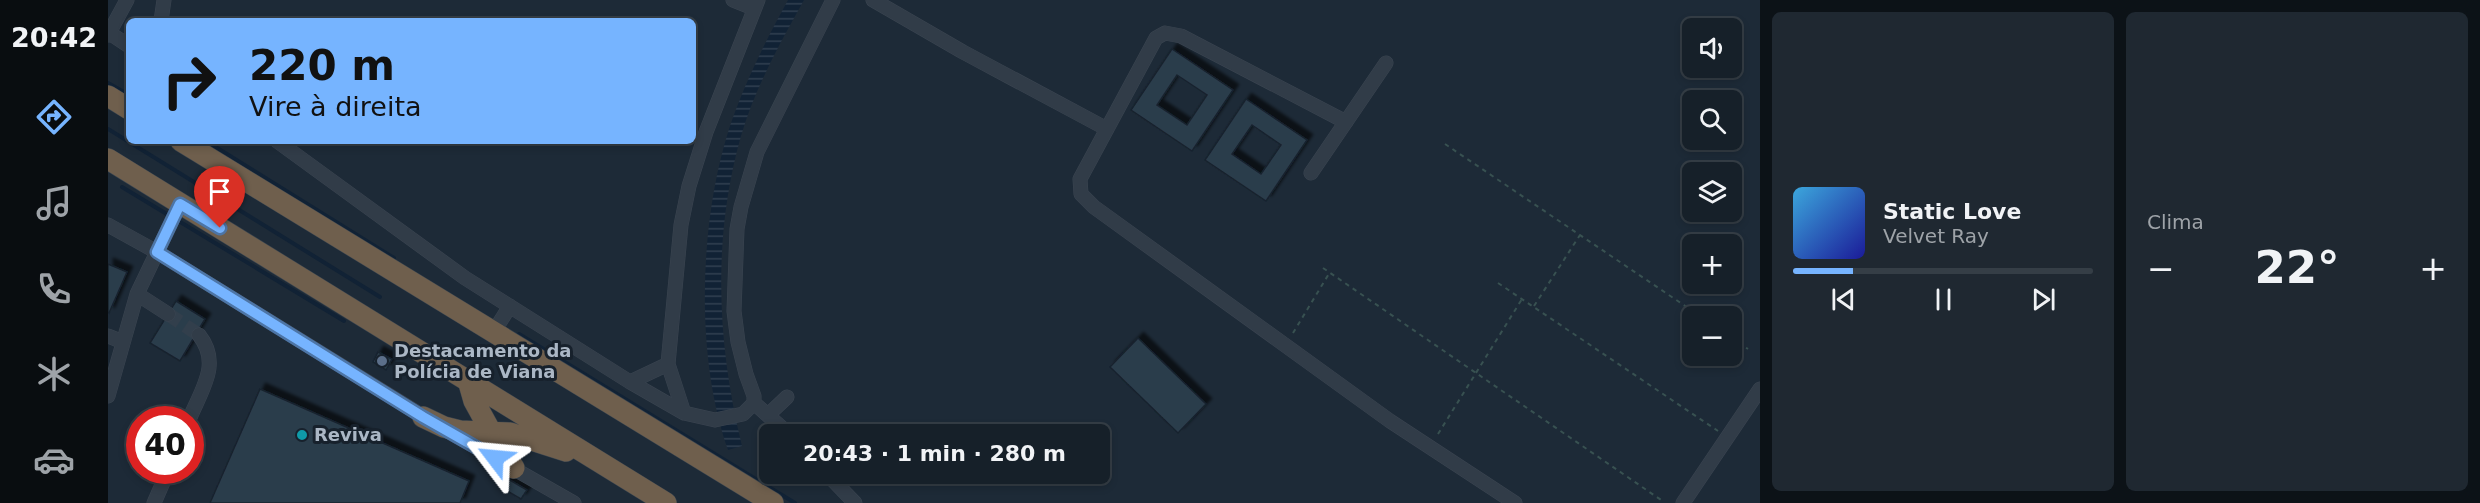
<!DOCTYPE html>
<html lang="pt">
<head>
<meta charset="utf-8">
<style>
	:root { --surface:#162029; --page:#1f2831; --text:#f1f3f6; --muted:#9ea3a8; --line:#353e46; --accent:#76b4ff }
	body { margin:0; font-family:"DejaVu Sans",sans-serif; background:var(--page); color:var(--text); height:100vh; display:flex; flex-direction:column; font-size:22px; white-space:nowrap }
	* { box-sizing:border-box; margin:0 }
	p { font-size:20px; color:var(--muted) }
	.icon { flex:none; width:33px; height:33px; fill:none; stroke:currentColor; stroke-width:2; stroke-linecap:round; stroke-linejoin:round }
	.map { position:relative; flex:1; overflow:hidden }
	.side { display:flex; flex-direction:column; gap:12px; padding:12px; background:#0c1217; width:720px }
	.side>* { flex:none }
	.banner { position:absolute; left:18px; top:18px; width:570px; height:126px; border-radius:9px; box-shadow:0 3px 9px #0003,0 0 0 2px var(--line); background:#76b4ff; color:#111; overflow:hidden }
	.tools { position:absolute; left:1574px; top:18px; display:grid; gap:12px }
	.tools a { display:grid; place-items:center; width:60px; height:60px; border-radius:9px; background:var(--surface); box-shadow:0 3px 9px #0003,0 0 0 2px var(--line); font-size:30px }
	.speed { position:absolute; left:18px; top:406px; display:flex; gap:12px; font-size:30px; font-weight:700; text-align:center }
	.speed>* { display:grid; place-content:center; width:78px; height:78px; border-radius:50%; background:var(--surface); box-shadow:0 3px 9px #0003,0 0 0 2px var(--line); line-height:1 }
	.speed .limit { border:9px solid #d22; background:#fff; color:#111 }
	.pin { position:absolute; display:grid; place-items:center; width:51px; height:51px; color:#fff; margin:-62px -26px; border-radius:50% 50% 50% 0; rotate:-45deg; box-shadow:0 0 6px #0007 }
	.pin .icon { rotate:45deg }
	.me { position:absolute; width:66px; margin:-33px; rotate:299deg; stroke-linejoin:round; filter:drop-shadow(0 0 4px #0008) }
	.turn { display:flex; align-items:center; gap:21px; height:126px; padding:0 24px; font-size:27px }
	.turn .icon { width:78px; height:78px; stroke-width:2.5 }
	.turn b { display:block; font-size:42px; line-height:51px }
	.big { font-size:45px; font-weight:600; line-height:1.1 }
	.side .card { flex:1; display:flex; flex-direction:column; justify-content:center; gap:9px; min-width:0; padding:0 21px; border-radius:9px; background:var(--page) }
	.song { display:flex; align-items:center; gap:18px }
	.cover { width:72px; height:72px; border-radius:9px; background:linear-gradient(135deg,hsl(200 70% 55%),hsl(240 70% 35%)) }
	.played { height:6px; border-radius:3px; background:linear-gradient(90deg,var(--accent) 20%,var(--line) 20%) }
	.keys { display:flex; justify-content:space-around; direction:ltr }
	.heat { display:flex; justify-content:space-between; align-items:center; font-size:33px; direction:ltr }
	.side .tiles { flex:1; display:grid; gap:12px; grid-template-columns:repeat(2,1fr) }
	.trip { position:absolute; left:651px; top:424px; width:351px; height:60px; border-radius:9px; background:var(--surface); box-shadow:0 3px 9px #0003,0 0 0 2px var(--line); font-weight:600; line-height:60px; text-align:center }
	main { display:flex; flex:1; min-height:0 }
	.dock { display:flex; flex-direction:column; width:108px; justify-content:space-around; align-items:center; background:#090d10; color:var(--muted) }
	.dock .icon { width:42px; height:42px }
	.dock .on { color:var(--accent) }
	.dock b { font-size:27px; color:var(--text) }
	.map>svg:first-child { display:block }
	.water { fill:url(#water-rules) }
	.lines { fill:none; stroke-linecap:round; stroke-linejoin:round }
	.stream { stroke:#112235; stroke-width:4 }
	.building { fill:#2c3c4c; stroke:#19232e; stroke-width:1.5; fill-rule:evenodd; filter:url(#shadow) }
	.minor-tunnel { stroke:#323f4c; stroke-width:14; stroke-dasharray:14 7; stroke-linecap:butt }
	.minor-casing { stroke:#3b4551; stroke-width:15 }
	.highway-casing { stroke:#39444f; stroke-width:22 }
	.path { stroke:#385151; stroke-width:2; stroke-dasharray:4.5 4.5; stroke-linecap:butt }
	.minor { stroke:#313c48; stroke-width:14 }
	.highway { stroke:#6f5f4d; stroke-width:21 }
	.route-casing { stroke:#4d75a6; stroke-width:15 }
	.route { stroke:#76b4ff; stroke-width:10 }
	.service-dot { fill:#5c6f8a; stroke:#17212c; stroke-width:2 }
	.culture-dot { fill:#0f9aa8; stroke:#17212c; stroke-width:2 }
	.labels { text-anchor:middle; stroke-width:6; stroke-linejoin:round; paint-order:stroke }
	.poi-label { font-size:18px; font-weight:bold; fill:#abb7c5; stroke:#17212c; text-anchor:start }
</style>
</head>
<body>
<main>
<nav class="dock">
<b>20:42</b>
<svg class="icon on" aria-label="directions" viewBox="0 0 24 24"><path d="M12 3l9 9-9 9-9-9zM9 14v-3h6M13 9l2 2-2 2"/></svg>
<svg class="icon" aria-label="music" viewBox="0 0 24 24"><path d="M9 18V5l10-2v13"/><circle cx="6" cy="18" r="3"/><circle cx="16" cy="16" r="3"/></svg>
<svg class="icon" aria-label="phone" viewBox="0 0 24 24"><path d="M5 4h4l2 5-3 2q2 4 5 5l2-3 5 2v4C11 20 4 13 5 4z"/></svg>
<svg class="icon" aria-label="climate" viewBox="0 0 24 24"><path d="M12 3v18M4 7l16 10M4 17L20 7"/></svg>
<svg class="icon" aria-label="car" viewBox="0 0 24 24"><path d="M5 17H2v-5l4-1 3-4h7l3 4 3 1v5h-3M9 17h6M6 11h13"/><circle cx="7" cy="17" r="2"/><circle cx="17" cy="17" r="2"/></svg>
</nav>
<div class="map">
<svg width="1652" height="503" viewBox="0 0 1652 503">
	<defs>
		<pattern id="water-rules" width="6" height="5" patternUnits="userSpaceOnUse" patternTransform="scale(1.5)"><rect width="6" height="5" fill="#112235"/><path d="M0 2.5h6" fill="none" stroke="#314051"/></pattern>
		<filter id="shadow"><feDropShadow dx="5.5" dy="-5.5" stdDeviation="1.5" flood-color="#0009"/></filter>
	</defs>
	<rect width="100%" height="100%" fill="#1d2a37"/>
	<path class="water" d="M680,0H696C672,43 647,88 633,136C604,238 609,344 634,446L620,450C587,357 591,223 621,129C636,84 657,42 680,0Z"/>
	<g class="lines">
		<path class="stream" d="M0,83L21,95
			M0,129L272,297
			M98,141L286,258
			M14,187L62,216
			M69,220L236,321
			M411,334L687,503"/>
	</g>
	<path class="building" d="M1064,49L1125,90L1084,151L1023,110ZM1069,75L1099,95L1079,125L1049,105Z
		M1138,99L1199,140L1158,201L1097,160ZM1144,125L1173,145L1153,174L1124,154Z
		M0,264L19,272L1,313L0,312Z
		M68,301L97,319L72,361L42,343Z
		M1030,338L1098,404L1070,433L1002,367Z
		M270,352L284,359L278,370L265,362Z
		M152,389L361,481L352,503H102Z
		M400,479L419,490L413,499L394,488Z"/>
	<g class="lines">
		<path class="minor-tunnel" d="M60,314L91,335"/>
		<g class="minor-casing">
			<path id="minor" d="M625,0L645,8
				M765,0L855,52L999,129
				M53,21L56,0
				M0,32L21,46
				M0,35L19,0
				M1238,122L1073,36L1057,33L1048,38L972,179L973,194L986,207L1282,421L1407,503
				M169,141L357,278L522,382L576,413L607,420L635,414L646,403V396L638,374L630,342L626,311L629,229L633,207L649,152L725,0
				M1203,173L1278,63
				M0,225L49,252L321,420
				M29,294L60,314
				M385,333L402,306
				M0,336L15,342
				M522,382L560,364
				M0,396L29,294L72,204
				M646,403L682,435
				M576,413L560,364L573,225L581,186L598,132L650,0
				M660,415L679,397
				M81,420C93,390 114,364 91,335
				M343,433L466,503
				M719,474L747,503
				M46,503L60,471
				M1575,503L1652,389"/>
		</g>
		<g class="highway-casing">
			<path id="highway" d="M0,96L21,109
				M73,141L665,503
				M0,159L558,503
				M360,380L366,401L383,432L406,468
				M315,417L336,427L352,431L402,433L458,451"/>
		</g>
		<path class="path" d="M1337,144L1592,316
			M1215,268L1556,502
			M1390,283L1610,431
			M1426,306L1472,235
			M1185,333L1222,272
			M1623,338L1640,349
			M1330,434L1414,299"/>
		<use href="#minor" class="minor"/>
		<use href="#highway" class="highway"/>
	</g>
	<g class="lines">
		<g class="route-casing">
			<path id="route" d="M112,228L72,204L49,252L315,417L387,458"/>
		</g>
		<use href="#route" class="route"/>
	</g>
	<circle class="service-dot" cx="274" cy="361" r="6"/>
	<circle class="culture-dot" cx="194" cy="435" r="6"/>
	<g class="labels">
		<g class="poi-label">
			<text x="286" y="357">Destacamento da<tspan x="286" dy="21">Polícia de Viana</tspan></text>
			<text x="206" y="441">Reviva</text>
		</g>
	</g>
</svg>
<div class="tools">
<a><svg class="icon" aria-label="sound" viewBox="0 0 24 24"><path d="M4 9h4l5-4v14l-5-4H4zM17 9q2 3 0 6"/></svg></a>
<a><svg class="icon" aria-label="search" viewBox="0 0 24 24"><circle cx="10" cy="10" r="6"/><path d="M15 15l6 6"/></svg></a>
<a><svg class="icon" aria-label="layers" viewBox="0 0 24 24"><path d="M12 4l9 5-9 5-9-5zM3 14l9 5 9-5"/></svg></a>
<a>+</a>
<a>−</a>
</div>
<div class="speed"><div class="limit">40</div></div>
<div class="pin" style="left:112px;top:228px;background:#d93025"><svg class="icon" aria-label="arrive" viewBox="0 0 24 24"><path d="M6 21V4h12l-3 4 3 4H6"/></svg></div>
<svg class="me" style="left:387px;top:458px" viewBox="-20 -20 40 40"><path d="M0-17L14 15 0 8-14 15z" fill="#76b4ff" stroke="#fff" stroke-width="4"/></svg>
<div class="trip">20:43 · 1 min · 280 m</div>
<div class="banner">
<div class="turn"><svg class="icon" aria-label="right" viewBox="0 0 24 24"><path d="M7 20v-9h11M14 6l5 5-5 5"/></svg><div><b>220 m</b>Vire à direita</div></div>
</div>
</div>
<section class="side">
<div class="tiles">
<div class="card">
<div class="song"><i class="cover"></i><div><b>Static Love</b><p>Velvet Ray</p></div></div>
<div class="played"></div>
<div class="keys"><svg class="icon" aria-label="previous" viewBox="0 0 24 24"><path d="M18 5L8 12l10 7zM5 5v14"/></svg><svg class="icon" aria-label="pause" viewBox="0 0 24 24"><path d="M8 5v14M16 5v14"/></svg><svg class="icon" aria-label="next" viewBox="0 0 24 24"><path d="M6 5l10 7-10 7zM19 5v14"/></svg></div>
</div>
<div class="card"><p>Clima</p>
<div class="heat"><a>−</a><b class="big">22°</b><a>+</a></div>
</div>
</div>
</section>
</main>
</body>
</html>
